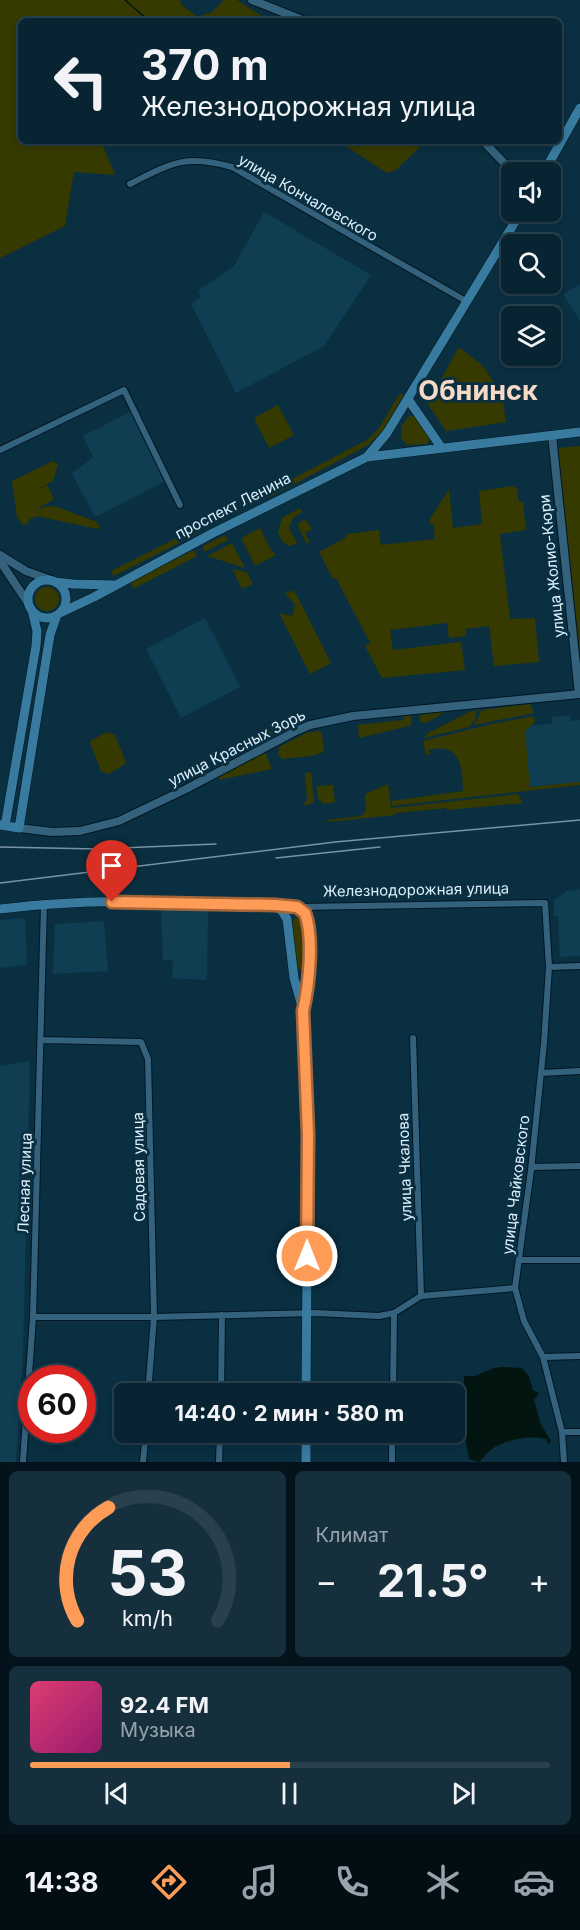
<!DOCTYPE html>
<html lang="ru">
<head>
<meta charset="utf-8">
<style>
	:root { --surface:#082331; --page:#162f3d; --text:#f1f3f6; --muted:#98a4ab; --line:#29404d; --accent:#fe9c57 }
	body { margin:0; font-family:Inter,sans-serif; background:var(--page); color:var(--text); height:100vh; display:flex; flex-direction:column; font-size:22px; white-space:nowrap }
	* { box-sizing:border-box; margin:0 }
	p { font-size:20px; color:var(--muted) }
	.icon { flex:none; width:33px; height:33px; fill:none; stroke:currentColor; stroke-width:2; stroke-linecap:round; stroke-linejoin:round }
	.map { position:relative; height:1462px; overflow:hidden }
	.details { display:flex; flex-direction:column; gap:9px; padding:9px; background:#04131b; flex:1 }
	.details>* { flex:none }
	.banner { position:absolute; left:18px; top:18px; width:544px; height:126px; border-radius:9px; box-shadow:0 3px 9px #0003,0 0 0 2px var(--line); background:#082331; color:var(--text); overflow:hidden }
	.buttons { position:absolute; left:501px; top:162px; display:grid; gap:12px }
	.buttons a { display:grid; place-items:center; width:60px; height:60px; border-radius:9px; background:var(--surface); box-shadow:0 3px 9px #0003,0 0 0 2px var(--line); font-size:30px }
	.speed { position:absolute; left:18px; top:1365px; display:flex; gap:12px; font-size:30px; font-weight:700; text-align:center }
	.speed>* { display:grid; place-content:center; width:78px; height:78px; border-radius:50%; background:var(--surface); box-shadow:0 3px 9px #0003,0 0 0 2px var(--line); line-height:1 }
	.speed .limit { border:9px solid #d22; background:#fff; color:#111 }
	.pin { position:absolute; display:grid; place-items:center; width:51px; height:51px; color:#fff; margin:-62px -26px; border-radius:50% 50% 50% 0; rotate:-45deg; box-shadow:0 0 6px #0007 }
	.pin .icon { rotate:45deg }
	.me { position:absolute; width:66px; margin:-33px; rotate:0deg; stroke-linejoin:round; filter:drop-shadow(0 0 4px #0008) }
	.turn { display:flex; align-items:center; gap:21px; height:126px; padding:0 24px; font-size:27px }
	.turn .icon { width:78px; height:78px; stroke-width:2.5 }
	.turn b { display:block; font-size:42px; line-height:51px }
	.big { font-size:45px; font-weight:700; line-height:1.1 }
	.details .card { flex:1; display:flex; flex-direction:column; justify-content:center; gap:9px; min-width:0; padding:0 21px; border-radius:9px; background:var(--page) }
	.details .dial { align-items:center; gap:0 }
	.dial svg { height:156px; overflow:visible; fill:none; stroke:var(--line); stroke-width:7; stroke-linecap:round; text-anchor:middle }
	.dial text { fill:var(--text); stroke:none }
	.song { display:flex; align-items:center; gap:18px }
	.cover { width:72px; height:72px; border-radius:9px; background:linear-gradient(135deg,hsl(340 70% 55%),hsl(320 70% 35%)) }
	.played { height:6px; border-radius:3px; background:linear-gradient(90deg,var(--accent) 50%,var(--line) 50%) }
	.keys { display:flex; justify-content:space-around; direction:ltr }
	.heat { display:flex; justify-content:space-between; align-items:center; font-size:33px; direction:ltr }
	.details .tiles { flex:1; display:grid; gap:9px; grid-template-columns:1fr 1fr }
	.card:last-child { grid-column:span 2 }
	.trip { position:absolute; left:114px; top:1383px; width:351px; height:60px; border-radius:9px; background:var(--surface); box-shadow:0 3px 9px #0003,0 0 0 2px var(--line); font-weight:700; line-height:60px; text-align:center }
	.menu { display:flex; height:96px; justify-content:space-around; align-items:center; background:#030e14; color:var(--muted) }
	.menu .icon { width:42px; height:42px }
	.menu .current { color:var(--accent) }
	.menu b { font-size:27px; color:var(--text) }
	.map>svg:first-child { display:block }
	.built { fill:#0f3d51 }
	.green { fill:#363a00 }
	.water { fill:#021510 }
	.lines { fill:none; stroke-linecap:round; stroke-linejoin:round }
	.stream { stroke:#021510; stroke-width:1.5 }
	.street-casing { stroke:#001623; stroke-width:8 }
	.secondary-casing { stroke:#001623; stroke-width:10 }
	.primary-casing { stroke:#001623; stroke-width:10 }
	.street { stroke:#34627c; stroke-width:6 }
	.secondary { stroke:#34627c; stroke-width:8 }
	.primary { stroke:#387b9f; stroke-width:9 }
	.rail { stroke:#7894a3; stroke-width:1.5 }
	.route-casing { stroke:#a56539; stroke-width:15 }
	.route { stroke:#fe9c57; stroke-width:10 }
	.labels { text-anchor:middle; stroke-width:6; stroke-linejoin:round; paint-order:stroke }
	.street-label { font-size:15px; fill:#dcf0fc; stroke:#0a2f41 }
	.town-label { font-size:27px; font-weight:bold; fill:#f6d9c7; stroke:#0a2f41 }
</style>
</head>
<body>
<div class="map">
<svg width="580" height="1462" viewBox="0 0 580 1462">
	<rect width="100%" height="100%" fill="#0a2f41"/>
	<path class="built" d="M264,212L371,275L324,346L236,393L191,304L201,297L198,291L234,266Z
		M580,284V321L563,294Z
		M132,411L165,478L164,482L95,517L72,474L93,457L83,436Z
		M205,618L240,687L181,718L146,649Z
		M570,715V721L580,720V782L530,787L525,730L531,726L552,723V717Z
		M580,889V956L560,957L558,916H554V900L567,891Z
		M161,910L208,911L207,980L172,978L173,960H163Z
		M25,918L27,965L0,968V920Z
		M104,921L108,971L53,974L55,924Z
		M30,1061L23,1355L16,1462H0V1066Z"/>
	<path class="green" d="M0,0H180L181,4L197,17L212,12L224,0H237L265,18V21H21V141H101L115,175L74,172L65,226L0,258Z
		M338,141H426L396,170L387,173Z
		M459,347L483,366L502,394L506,422L446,431L427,403Z
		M400,393L403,396L383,430L368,445L268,498L269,491L367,440L379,428Z
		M278,405L294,435L269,448L254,418Z
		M410,415L415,417L430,439L427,444L408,445L402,440L401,427Z
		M580,446V655L558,448Z
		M53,461L58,464L53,481L31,493L47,485L54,499L37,509L49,506L57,507L97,522L100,528L97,529L37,516L30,519L27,524L23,525L17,517L12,481Z
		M513,486L517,489L519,502H523L526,530L500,534L510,619L535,618L539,662L494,666L489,626L466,629V636L449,638L447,623L390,630L393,650L461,642L465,670L382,678L365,646L370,643L336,578L333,579L319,552L345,538L347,534L379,530L381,545L435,539L433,524H430V519L449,489L453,528L482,524L479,491Z
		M300,508L302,512L293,518L289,528L297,543L290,546L283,542L278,532L282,518Z
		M306,520L312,529L305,533L310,542L307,544L298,527L299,522Z
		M203,525L200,532L114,576L111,571Z
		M260,528L271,550L276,555L255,566L241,538Z
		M225,535L228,540L204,552L203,546Z
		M232,543L245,568L207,556Z
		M194,550L197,556L133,589L131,583L133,581Z
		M232,569L247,572L253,584L242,589Z
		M35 599a12 12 0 1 1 24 0a12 12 0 1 1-24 0Z
		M294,590L331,663L310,674L279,613L292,616L295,604L285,594Z
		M530,704L534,713L474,725L482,710Z
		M477,710L475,720L469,727L424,738L428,733L469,712Z
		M445,712L426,723L421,722L419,717L423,714Z
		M405,715L411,716L412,723L409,726L359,738L358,725L403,720Z
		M534,716L535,722L525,731L530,787L580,782V785L392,806L391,801L463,791C462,767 461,742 429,750V755H426L423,741L496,723Z
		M291,721L287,727L239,752L236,749Z
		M319,731L322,733L324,752L311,756L283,759L278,755L279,747L306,733Z
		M107,732L115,735L125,760V764L109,774L101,771L91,745L90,741Z
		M265,751L272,769L219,780V776Z
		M311,772L314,801L313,803L302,806L307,800L305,773Z
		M388,784L391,808L518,794L523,803L447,810L446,808L396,813L395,815L327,822V820L361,816L366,811L365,794Z
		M333,785L335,802L323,804L318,798L317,786Z
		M297,916L303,920L305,966L301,970L296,967L292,921Z"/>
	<path class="water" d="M503,1367L522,1368L529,1376L533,1390L539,1393L534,1400L541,1425L551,1441L548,1444L546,1439C532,1435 510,1439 497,1446C490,1449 484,1457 479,1462L469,1459L465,1437L464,1376H475L494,1368Z"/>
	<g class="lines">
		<path class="stream" d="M125,0L149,21"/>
		<g class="street-casing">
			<path id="street" d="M130,184C171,163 185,154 232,167L466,301
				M0,450L124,390L180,505
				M299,907L545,903L549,967L544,1043L531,1170L515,1288L524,1321L543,1357L562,1432L564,1462
				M549,967L580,966
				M413,1038L421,1296
				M41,1040L141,1042L148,1059L154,1317L148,1394
				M541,1073L580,1071
				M532,1167L580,1166
				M520,1260H580
				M33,1317H154L316,1313L379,1316L394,1313L421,1296L515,1288
				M543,1357L580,1356
				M221,1394L222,1315
				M393,1394L394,1313
				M562,1432H580
				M23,1462L33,1317L44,904
				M143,1462L146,1432
				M219,1462L220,1432
				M392,1462V1432"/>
		</g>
		<g class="secondary-casing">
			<path id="secondary" d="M252,0L305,21
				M483,141L513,172
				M552,435L579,694
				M0,555L26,571L51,580
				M0,561L30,606
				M19,828L52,832L80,831L119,821L186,789L296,731L310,725L353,716L580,694"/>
		</g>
		<g class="primary-casing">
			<path id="primary" d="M544,172L580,108
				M408,399L441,447
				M367,457L387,433L521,212
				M28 599a19 19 0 1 1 38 0a19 19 0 1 1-38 0Z
				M55,582L73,584L113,585
				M60,613L94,597L213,533L367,457L580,432
				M0,825L19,828L50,635L57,615
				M5,826L36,646L37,631L32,610
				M275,905L282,911L287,919L294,978L303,1010
				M297,907L304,911L307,918C310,949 310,980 303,1011L308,1134L306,1394
				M0,909C98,897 199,901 297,907
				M306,1462V1432"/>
		</g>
		<use href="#street" class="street"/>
		<use href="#secondary" class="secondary"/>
		<use href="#primary" class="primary"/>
		<path class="rail" d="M0,847L97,849L216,844
			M276,858L380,847
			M0,883L335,842L580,820"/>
	</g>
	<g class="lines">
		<g class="route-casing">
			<path id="route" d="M112,902L275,905L297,907L305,913C314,938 309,985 303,1011L308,1134L307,1256"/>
		</g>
		<use href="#route" class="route"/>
	</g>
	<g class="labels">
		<g class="street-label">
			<text transform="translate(308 198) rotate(30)" y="5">улица Кончаловского</text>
			<text transform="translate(233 506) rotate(-27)" y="5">проспект Ленина</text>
			<text transform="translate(552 566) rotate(-96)" y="5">улица Жолио-Кюри</text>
			<text transform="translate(237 748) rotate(-27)" y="5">улица Красных Зорь</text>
			<text transform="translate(416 890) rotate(-1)" y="5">Железнодорожная улица</text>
			<text transform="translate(139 1167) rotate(-91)" y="5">Садовая улица</text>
			<text transform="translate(405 1167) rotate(-92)" y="5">улица Чкалова</text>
			<text transform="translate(25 1183) rotate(-88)" y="5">Лесная улица</text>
			<text transform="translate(516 1185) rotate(-83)" y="5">улица Чайковского</text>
		</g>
		<g class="town-label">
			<text x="478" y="400">Обнинск</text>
		</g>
	</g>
</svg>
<div class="buttons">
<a><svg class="icon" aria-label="sound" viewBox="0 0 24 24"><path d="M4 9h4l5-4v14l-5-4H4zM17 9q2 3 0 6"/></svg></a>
<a><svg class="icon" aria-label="search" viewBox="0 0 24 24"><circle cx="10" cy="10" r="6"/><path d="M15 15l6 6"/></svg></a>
<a><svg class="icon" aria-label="layers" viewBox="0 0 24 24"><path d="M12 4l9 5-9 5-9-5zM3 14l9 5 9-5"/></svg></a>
</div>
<div class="speed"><div class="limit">60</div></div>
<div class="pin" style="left:112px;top:902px;background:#d93025"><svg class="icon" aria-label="arrive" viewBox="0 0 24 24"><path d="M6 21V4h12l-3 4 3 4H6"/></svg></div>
<svg class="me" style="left:307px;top:1256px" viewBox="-20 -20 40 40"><circle r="17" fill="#fe9c57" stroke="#fff" stroke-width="3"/><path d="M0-11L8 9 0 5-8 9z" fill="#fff"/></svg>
<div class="trip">14:40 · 2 мин · 580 m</div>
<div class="banner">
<div class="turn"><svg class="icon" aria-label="left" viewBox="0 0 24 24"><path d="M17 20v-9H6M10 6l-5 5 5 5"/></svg><div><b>370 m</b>Железнодорожная улица</div></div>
</div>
</div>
<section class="details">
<div class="tiles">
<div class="card dial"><svg viewBox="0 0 100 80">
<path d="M14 69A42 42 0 1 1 86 69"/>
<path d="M14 69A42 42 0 0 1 30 11" stroke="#fe9c57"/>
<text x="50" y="56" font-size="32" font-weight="700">53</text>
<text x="50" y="72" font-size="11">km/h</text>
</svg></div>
<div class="card"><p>Климат</p>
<div class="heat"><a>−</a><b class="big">21.5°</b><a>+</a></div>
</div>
<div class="card">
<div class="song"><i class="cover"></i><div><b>92.4 FM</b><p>Музыка</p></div></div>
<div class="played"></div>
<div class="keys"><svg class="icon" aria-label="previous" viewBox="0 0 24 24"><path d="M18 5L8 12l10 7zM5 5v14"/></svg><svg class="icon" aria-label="pause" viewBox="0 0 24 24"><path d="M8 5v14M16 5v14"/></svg><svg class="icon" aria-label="next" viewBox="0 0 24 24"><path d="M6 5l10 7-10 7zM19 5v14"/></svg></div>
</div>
</div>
</section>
<nav class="menu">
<b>14:38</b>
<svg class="icon current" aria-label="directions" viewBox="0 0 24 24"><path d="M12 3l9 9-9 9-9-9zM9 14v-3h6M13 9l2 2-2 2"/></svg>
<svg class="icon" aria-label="music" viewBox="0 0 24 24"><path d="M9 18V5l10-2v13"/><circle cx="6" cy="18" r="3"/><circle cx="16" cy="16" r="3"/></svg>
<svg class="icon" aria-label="phone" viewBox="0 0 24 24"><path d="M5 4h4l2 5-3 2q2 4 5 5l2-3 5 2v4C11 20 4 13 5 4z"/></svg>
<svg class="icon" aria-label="climate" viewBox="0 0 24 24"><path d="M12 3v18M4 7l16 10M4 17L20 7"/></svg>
<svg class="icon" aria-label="car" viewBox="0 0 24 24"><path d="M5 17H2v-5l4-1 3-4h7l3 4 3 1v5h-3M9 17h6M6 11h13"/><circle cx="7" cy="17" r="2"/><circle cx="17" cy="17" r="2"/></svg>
</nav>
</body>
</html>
